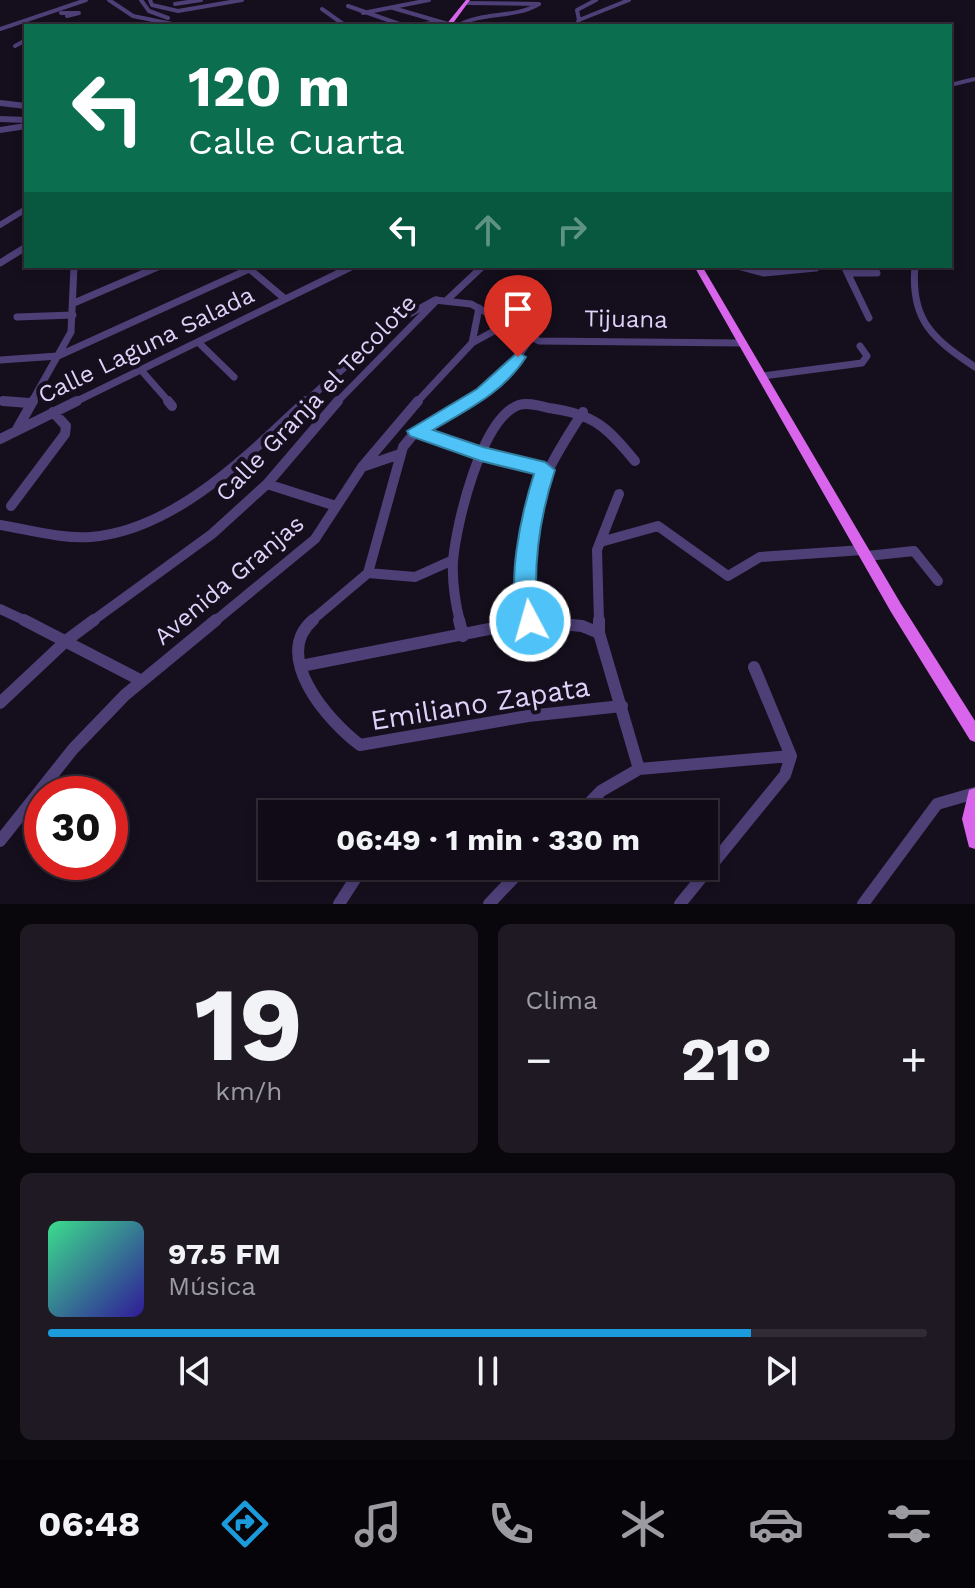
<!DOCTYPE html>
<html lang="es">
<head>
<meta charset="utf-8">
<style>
	:root { --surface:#100b16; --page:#1e1923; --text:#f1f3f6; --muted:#9c9ba1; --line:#302b35; --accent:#1b9bdb }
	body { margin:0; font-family:"Work Sans",sans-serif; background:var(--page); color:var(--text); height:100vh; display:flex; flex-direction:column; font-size:30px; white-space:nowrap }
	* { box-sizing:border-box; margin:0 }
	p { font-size:26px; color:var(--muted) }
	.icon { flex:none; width:44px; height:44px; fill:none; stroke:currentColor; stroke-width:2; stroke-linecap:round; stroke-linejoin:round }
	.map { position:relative; height:904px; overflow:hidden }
	.side { display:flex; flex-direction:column; gap:20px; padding:20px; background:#09060c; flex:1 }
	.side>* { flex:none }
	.guide { position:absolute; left:24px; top:24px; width:928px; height:244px; border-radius:0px; box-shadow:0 4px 12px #0003,0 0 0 2px var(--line); background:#0b6e4f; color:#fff; overflow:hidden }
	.speed { position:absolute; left:24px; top:776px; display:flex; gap:16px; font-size:40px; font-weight:700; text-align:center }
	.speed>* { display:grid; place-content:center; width:104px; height:104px; border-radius:50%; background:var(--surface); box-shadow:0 4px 12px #0003,0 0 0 2px var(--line); line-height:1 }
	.speed .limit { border:12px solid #d22; background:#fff; color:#111 }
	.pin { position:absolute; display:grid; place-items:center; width:68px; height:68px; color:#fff; margin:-82px -34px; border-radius:50% 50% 50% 0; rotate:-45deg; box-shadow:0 0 8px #0007 }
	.pin .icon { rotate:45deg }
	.me { position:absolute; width:88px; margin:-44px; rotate:354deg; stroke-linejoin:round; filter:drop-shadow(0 0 6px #0008) }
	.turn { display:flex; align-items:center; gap:28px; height:168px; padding:0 32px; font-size:36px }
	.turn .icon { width:104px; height:104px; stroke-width:2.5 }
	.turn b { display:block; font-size:56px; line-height:68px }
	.lanes { display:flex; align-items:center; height:76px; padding:0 32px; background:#0003; justify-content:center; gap:40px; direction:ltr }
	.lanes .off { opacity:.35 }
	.big { font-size:60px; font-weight:700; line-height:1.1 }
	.side .tile { flex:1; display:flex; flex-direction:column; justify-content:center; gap:12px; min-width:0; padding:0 28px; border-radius:12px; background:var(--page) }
	.side .dial { align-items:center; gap:0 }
	.dial b { font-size:104px; line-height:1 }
	.song { display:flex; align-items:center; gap:24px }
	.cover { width:96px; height:96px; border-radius:12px; background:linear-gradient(135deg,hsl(150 70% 55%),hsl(250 70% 35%)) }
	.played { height:8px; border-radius:4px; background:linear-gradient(90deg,var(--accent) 80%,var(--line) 80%) }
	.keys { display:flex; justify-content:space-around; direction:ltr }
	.heat { display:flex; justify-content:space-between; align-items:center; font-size:44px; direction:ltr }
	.side .tiles { flex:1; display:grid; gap:20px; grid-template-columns:1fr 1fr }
	.tile:last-child { grid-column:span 2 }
	.trip { position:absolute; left:258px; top:800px; width:460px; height:80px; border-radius:0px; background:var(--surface); box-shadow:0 4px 12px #0003,0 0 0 2px var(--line); font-weight:700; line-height:80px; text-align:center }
	.menu { display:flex; height:128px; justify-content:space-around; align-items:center; background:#060409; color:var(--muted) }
	.menu .icon { width:56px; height:56px }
	.menu .on { color:var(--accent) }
	.menu b { font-size:36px; color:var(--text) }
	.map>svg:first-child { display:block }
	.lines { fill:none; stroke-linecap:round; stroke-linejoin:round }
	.minor-far4 { stroke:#4e3f77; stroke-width:4 }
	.minor-far3 { stroke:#4e3f77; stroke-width:6 }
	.minor-far2 { stroke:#4e3f77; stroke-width:7 }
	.minor-far1 { stroke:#4e3f77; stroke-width:10 }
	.minor { stroke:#4e3f77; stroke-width:12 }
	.major { fill:#d965ec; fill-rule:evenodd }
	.route { fill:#4fc3f7; stroke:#337fa1; stroke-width:2 }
	.labels { text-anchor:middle; stroke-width:8; stroke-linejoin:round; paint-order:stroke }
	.street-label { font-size:24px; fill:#dfd1f9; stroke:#150f1d }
	.near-street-label { font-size:28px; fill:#dfd1f9; stroke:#150f1d }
</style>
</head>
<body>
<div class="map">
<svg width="975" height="904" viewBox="0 0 975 904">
	<rect width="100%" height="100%" fill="#150f1d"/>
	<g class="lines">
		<path class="minor-far4" d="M109,0L133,16L182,26
			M141,0L149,11L168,18
			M150,0L152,5L178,11L242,0
			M467,3L539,4
			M175,4L201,0
			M348,6L405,26
			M393,8L448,24
			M322,9L346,26
			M61,13H79L67,16
			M363,13L429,0
			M579,20L577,10L596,0
			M412,26L437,22
			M457,26C483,11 514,19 539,4
			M525,26L575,25
			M576,26L579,20L629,0
			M0,29L86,0
			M15,46L26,40
			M950,85L975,79"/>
		<path class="minor-far3" d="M0,103L26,106
			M0,119L26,120
			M0,130L26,126
			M0,225L26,209"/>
		<path class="minor-far2" d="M0,263L26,247
			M246,266L285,299
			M738,266L764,273L816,268
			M844,266L869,318
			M915,266C910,320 933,339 975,367
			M848,273H877
			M448,299L483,266
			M74,303L160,266
			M17,317L73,315
			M198,342L234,377
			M472,343L479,308
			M0,360L58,356L256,266
			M141,370L170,403
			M763,376L862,363L867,356L860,346
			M0,401L29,403
			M31,403L71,332L74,266
			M73,403L353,266
			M304,403L397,321L435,300L471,304L539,341L743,343
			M336,403L437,300
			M416,403L472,343L505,325
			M466,403L506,375L530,339"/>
		<path class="minor-far1" d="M3,401L29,403
			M168,401L172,406
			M16,431L33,401
			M416,431L481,454L545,470
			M0,439L77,401
			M362,467L400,454
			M267,484L336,506
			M11,506L65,434L66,426L53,412
			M0,525C30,530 61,539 91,537C175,530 248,455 306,401
			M604,541L658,526L728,576L760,557L863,550
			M867,556L914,551L938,581
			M368,573L415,577L453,560
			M0,609L28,622
			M530,621C518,526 532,490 583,412
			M91,622L212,534L267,484L338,401
			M214,622L315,539L362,467L418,401
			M310,622L368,573L403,447L416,431L470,401
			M460,622C455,602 452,581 453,561C456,525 481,418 519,405C528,402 540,406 549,408C594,414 607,427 635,461
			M524,622H542
			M599,622L597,550L619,494"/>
		<path class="minor" d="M24,620L142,681
			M313,620C271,656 328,721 360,745L528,716L622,706
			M459,620L463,636
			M599,620V633L639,769
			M301,666L530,621L582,626L599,633
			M754,667L791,756
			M0,703L67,640L94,620
			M579,814L601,791L639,769L791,756
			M0,841L73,749L125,695L216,620
			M339,904L357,876L369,866
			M489,904L525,866
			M680,904L785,775L791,756
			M863,904L937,804L975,793"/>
		<path class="major" d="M466,0H470L451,26H445Z
			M694,266H702L901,604L975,721V742L970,740L891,612Z
			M975,788V849L969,847L962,819L969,790Z"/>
	</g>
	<path class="route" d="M518,352L526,357C503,393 468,409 433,430L483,447L545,462L555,470C543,506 536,546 536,584C535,599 544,614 538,628L530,631L522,628C504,588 521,515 534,474L481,461L410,436L407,431L477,389Z"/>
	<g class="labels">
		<g class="street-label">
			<text transform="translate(626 319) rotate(1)" y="8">Tijuana</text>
			<text transform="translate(146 345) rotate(-26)" y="8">Calle Laguna Salada</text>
			<text transform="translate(316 398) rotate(-46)" y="8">Calle Granja el Tecolote</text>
			<text transform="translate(229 580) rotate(-40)" y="8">Avenida Granjas</text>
		</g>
		<g class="near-street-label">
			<text transform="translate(480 703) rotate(-9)" y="10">Emiliano Zapata</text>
		</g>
	</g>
</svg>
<div class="speed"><div class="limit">30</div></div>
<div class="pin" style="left:518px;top:357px;background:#d93025"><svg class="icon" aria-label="arrive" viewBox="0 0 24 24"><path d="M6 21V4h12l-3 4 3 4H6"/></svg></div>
<svg class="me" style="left:530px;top:621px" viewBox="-20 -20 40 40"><circle r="17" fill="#4fc3f7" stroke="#fff" stroke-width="3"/><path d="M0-11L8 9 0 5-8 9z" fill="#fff"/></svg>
<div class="trip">06:49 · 1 min · 330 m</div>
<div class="guide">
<div class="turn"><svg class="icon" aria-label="left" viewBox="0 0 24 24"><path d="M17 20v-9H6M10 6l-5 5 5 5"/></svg><div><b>120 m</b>Calle Cuarta</div></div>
<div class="lanes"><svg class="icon" aria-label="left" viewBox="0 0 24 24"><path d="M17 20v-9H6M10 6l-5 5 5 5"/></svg><svg class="icon off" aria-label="ahead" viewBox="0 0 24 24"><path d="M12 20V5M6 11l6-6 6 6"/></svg><svg class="icon off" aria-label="right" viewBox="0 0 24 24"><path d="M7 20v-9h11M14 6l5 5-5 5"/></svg></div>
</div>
</div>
<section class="side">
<div class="tiles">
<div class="tile dial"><b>19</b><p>km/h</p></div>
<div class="tile"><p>Clima</p>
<div class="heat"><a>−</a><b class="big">21°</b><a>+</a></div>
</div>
<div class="tile">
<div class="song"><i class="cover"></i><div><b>97.5 FM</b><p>Música</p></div></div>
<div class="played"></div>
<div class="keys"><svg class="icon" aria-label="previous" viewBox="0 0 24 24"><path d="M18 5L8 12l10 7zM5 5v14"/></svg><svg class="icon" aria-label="pause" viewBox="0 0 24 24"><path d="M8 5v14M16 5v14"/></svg><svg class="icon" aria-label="next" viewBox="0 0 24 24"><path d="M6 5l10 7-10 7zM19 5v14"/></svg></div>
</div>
</div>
</section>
<nav class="menu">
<b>06:48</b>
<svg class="icon on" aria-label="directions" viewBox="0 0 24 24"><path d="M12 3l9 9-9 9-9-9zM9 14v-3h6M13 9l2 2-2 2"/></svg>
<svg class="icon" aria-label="music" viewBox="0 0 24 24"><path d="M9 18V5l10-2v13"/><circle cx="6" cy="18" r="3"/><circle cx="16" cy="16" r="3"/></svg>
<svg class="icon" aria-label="phone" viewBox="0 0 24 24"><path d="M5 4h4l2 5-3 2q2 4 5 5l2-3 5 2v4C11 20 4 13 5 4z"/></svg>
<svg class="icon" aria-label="climate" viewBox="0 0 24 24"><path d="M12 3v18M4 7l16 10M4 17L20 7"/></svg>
<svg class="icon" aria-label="car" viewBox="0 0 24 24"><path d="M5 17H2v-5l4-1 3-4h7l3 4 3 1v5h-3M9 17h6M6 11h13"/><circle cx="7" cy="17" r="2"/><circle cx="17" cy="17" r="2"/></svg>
<svg class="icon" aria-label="filters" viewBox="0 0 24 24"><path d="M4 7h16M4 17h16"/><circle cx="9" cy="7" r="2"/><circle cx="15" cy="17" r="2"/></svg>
</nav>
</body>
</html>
